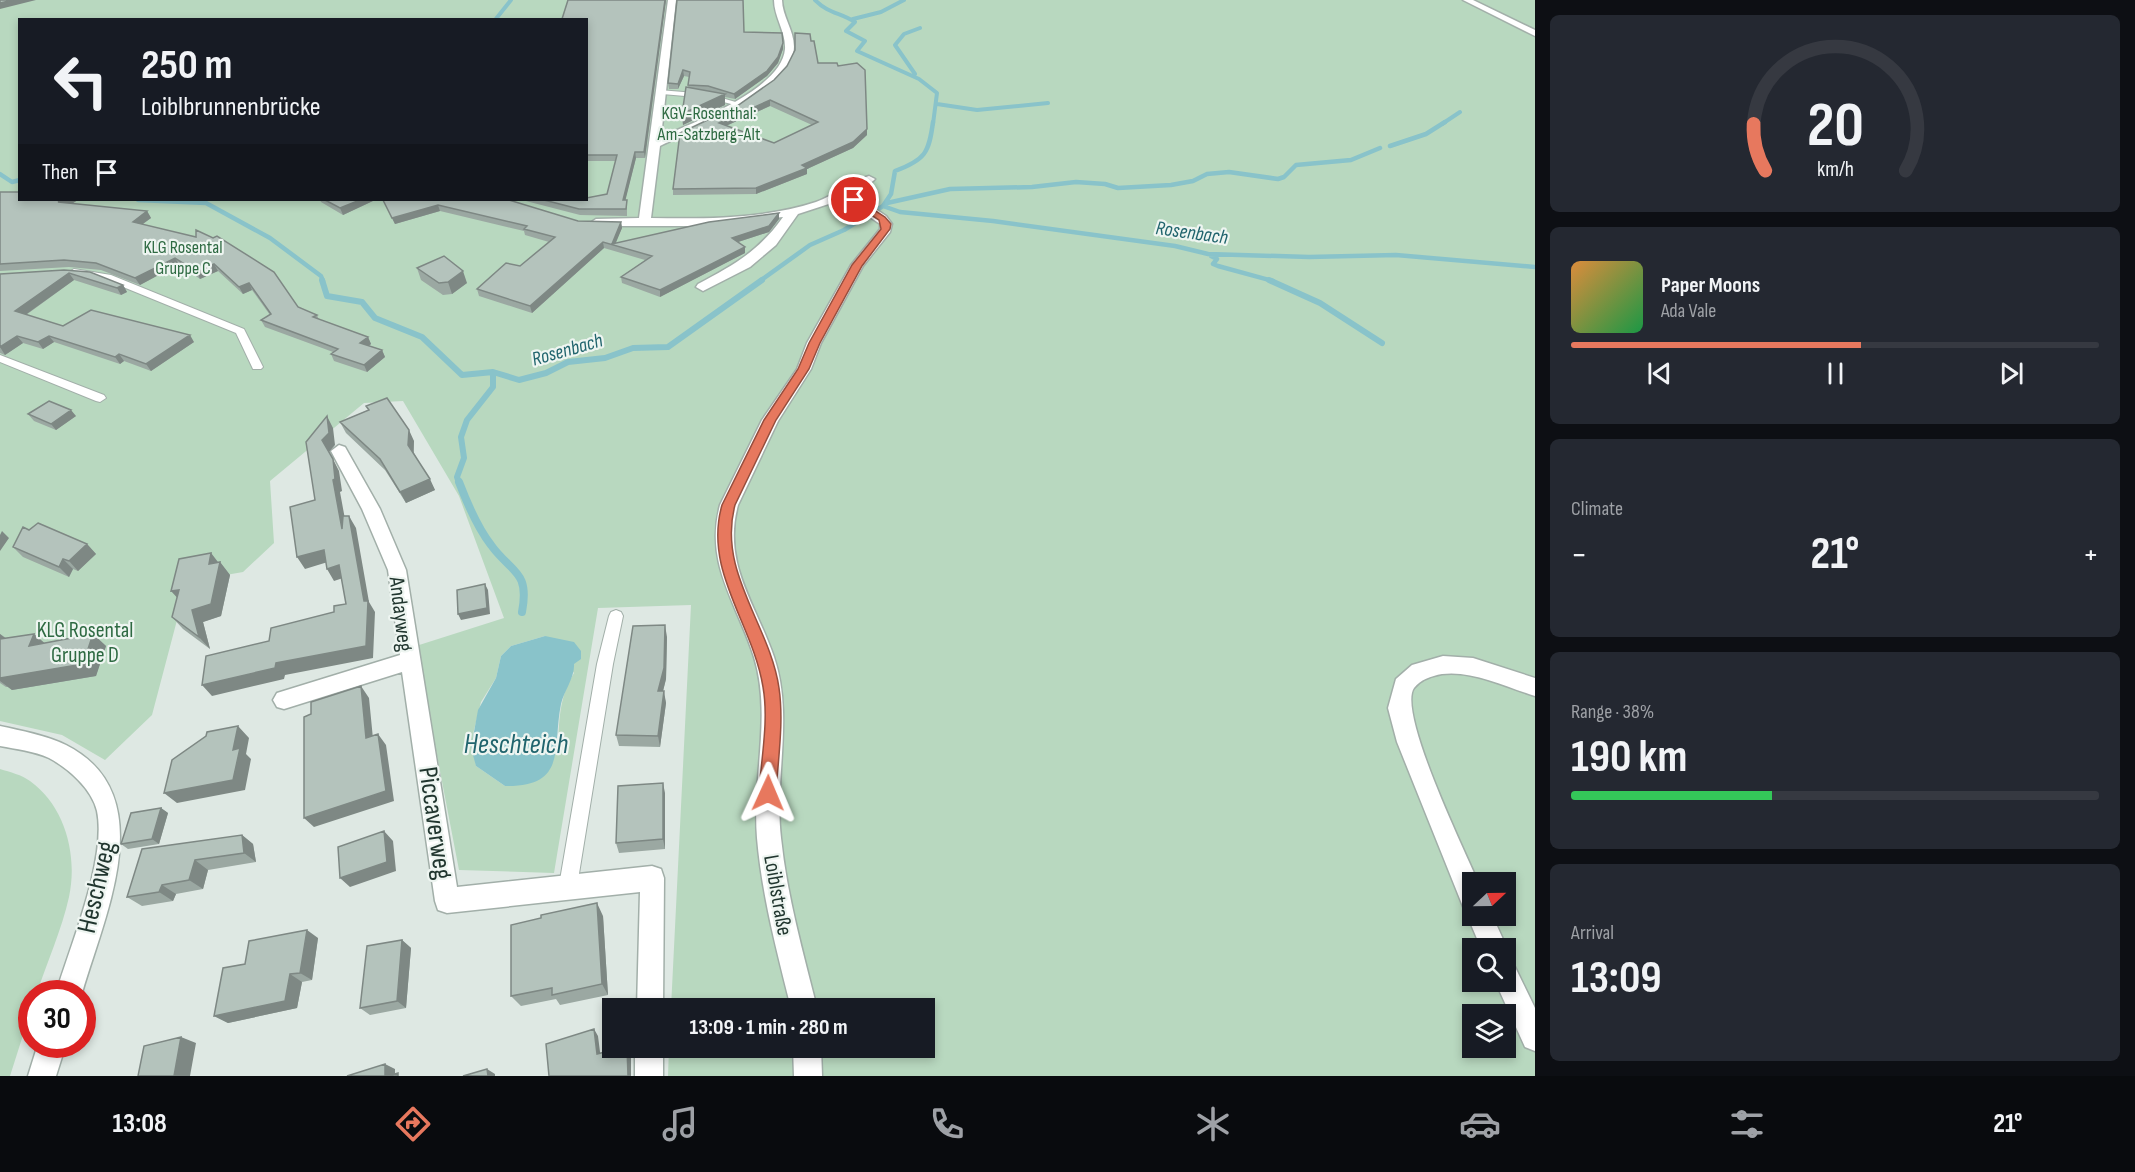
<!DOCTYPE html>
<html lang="en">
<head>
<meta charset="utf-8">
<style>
	:root { --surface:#171b24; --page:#242831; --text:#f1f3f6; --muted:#9ea1a6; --line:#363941; --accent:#e7785e }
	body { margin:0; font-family:"Sofia Sans Condensed",sans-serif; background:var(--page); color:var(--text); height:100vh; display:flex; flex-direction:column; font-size:22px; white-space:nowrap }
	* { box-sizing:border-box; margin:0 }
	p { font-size:20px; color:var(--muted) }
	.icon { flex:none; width:33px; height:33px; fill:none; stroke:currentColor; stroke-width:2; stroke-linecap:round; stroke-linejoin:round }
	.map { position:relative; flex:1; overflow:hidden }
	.drawer { display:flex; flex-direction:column; gap:15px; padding:15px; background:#0d0f14; width:600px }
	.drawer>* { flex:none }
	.banner { position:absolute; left:18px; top:18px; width:570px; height:183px; border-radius:0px; box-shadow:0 3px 9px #0003; background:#171b24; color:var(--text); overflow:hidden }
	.needle { width:39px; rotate:68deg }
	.buttons { position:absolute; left:1462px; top:872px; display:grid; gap:12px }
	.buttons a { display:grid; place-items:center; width:54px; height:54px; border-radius:0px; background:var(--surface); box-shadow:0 3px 9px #0003; font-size:30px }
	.speed { position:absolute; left:18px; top:980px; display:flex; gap:12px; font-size:30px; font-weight:700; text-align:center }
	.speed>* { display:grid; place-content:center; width:78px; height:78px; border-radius:50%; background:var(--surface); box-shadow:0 3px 9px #0003; line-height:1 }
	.speed .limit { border:9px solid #d22; background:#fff; color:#111 }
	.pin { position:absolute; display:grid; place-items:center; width:51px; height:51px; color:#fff; margin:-26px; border:3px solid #fff; border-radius:50%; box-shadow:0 2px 6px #0007 }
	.me { position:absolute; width:66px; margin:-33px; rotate:1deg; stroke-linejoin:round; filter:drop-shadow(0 0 4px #0008) }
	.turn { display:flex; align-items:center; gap:21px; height:126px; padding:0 24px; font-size:27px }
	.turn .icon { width:78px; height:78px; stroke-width:2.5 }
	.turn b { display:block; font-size:42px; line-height:51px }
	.then { display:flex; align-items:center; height:57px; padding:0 24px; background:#0003; gap:12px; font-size:22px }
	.big { font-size:45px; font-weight:700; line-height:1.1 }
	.drawer .tile { flex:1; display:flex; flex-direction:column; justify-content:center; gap:9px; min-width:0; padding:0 21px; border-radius:9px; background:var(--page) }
	.drawer .dial { align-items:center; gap:0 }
	.dial svg { height:156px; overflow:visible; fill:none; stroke:var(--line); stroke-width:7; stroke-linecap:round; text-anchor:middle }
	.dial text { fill:var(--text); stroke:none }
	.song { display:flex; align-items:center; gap:18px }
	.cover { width:72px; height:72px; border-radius:9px; background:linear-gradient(135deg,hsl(30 70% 55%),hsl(140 70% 35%)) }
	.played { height:6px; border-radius:3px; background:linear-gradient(90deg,var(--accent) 55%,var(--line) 55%) }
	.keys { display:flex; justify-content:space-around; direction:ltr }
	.heat { display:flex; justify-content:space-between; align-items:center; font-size:33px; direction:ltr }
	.charge { height:9px; border-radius:4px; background:linear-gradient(90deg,#34c759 38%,var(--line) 0) }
	.trip { position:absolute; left:602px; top:998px; width:333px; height:60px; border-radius:0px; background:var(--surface); box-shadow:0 3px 9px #0003; font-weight:700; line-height:60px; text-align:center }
	.tab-bar { display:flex; height:96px; justify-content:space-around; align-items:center; background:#090b0e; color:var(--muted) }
	.tab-bar .icon { width:42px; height:42px }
	.tab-bar .selected { color:var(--accent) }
	.tab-bar b { font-size:27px; color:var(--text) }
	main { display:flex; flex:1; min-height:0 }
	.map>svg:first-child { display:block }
	.green { fill:#b8d8bf; fill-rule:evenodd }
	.water { fill:#89c3ca }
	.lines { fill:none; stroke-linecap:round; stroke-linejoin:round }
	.stream-far3 { stroke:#89c3ca; stroke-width:4 }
	.stream-far2 { stroke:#89c3ca; stroke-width:4.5 }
	.stream-far1 { stroke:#89c3ca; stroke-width:6 }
	.stream { stroke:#89c3ca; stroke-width:8 }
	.service-casing { stroke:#a2afa9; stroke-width:2 }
	.minor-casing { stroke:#a2afa9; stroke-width:3 }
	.tertiary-casing { stroke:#a2afa9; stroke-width:3 }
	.service { fill:#fff; fill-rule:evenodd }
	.minor { fill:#fff; fill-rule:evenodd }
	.tertiary { fill:#fff; fill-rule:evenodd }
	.wall { fill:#9ba8a2; fill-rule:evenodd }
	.shaded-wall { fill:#7e8884 }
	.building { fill:#b4c3bc; stroke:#7e8884; stroke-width:1.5; fill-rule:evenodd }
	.route { fill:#e7785e; stroke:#964e3d; stroke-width:1.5 }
	.labels { text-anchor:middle; stroke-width:4.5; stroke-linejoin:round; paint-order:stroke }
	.far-park-label { font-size:18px; fill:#2e6a42; stroke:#eef5f1 }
	.far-water-label { font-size:20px; font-style:italic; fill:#20646d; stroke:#eef5f1 }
	.street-label { font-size:22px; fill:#21362f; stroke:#eef5f1 }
	.park-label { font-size:22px; fill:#2e6a42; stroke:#eef5f1 }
	.near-street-label { font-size:27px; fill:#21362f; stroke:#eef5f1 }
	.near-water-label { font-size:28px; font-style:italic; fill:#20646d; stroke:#eef5f1 }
</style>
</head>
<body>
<main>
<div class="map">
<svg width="1535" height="1076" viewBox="0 0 1535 1076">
	<rect width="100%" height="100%" fill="#dee8e3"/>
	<path class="green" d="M0,0H1535V1076H668L669,1047H924V1008H671L691,605L598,608L554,873L459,870L416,646L504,618L459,496L403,401L364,403L270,481L274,543L243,572L203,579L186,586L152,715L105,760L62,735L0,721ZM20,20H586V200H20ZM545,636L574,673C559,697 559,721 558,749L505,786L476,766L473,734L481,702L496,678L501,656L511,646ZM1473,882H1506V915H1473ZM1473,948H1506V981H1473ZM1473,1014H1506V1047H1473Z
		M0,769C10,772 22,775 30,781C65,806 78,855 69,897C62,929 47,962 37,993H32L31,1010L10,1076H0Z"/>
	<path class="water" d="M545,636L574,642L581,651V659L574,664C575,677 564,691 561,704C552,748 568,787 505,786L476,766L471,748L478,710L496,678L501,656L511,646Z"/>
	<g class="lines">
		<path class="stream-far3" d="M815,0C829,14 839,12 855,22L846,31L865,41L857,51L919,79L937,93L933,124
			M853,19L881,12L904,0
			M495,20L511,0
			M915,74L895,45L904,34L920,28
			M937,104L977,110L1048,103
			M1442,124L1460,112"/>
		<path class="stream-far2" d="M1390,146L1426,134L1445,122
			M0,174L12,182L20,180
			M138,200L206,203L270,238L321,276L323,281
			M887,203L950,189L1032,187L1076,182L1105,184L1118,188L1171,185L1193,181L1207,174L1229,172L1278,179L1284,177L1296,165L1351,160L1380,148
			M883,206L900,212L993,221L1175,246L1208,254L1309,257L1396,255L1535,267
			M1211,256L1217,259L1213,264L1218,266L1273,281
			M760,281L810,245L844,230L883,206L891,194L895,171C925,160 929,153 933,122"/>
		<path class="stream-far1" d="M322,280L327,296L362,302L375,318L422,337L462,375L493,372L519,380L546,373L568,362L605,358L633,348L668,347L762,280
			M1269,280L1320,303L1382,343
			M459,483L457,477L464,458L461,437L467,420L493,387V372"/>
		<path class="stream" d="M459,482C467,503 477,527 491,545C511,573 530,570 522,612"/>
		<g class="service-casing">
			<path id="service" d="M659,90L708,94L739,103L735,105L708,98L662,94L658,92Z
				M74,269L111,275L244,329L263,367L261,369H253L236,333L106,280L71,274L69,272Z
				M0,355L104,395L106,398L100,402L96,401L0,362Z
				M616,610L621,612L623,616L613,664L577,886L574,892L568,895L562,892L559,886L597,664L609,616L611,612Z"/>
		</g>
		<g class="minor-casing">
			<path id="minor" d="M668,0H676L661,137C692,123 782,89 785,49C786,32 774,17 774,0H782C782,18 798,35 793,54C782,97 697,128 660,146L651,218C706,219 764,219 816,202C834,196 851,181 869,176L875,179L873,181L853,194L886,216L892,224L890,232L863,266L821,343L811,369L778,421L738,505C722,564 756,604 774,657C794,716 774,778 781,838C787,896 803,952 817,1008H791C777,952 762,896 757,838C752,778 772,716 754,657C737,603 704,564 720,505L762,420L797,369L807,343L851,265L880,229V224L844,199L798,214L776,245L750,267L703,291L696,287L698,284C734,265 759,251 783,217L703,226H592L590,223L596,219L639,218Z
				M339,445L345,447L380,509L406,570L457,887L652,866L661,869L664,878L663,1008H637L640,892L447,913L438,910L435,901L402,672L284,709L277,707L273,700L277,693L400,655L388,570L362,509L331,451Z
				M0,726C22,731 45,735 66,745C163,794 104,916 82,993H56C70,946 107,859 97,811C92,789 68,768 49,758C34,751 16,749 0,746Z
				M38,1044H66L56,1076H28Z
				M635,1047H663V1076H635Z
				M793,1047H821L822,1076H794Z"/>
		</g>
		<g class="tertiary-casing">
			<path id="tertiary" d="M1463,0H1473L1535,30V36Z
				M1443,656L1473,658L1535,678V696C1506,687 1472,670 1442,674C1431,676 1420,680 1414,688C1397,712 1465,851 1478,882H1473V915H1492L1507,948L1506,950L1481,948L1467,915L1468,910L1464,909L1397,742L1388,708L1396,679L1412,665Z
				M1506,963L1515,967L1535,1008V1051L1525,1047L1495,981H1506Z"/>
		</g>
		<use href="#service" class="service"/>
		<use href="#minor" class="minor"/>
		<use href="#tertiary" class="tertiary"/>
	</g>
	<path class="wall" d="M568,0H666L645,158H636L625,200H627V216L580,215L522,200H586L607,194L616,161H586V20L562,19Z
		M677,0H743L744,32L783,49L778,63L767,76L735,99L725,97V105L683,125L682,114L688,88L689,77L684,76L678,89H669L668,83Z
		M811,41L818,63L867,129V135L853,148L807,169V174L756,194L673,195V189L737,106L774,80ZM770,106L812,125L774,143L726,126Z
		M0,192L78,200L71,204L147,211L151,218L143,224L298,307L317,315L319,320L368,337L371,344L369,346L382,350L385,357L367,372L334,361L331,354L333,352L265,327L261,320L270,315L252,290L243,294L218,271L200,279L179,264L140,285L101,270L69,267L0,271Z
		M320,200H375L343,215L321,202Z
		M383,200H509L578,221L621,222L622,228L615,243L779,219L769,232L738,242L745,247V253L660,297L622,283L621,277L645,260L604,248L532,313L479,296L477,289L520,266L549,242L525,235L524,231L440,211L395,224Z
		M417,268L467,283L452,294L443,295L421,280Z
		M64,270L123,285L127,292L121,295L74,280L26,315L63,326L194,342L151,371L124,361L120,364L54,342L43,349L23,343L5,355L0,353V274Z
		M366,406L414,441V453L435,490L406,503L385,470L346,433L340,422L368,410Z
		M28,414L76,416L56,430L34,421Z
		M29,530L87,544L96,554L78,571L73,569L69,577L23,557L13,547Z
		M211,553L218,562H220L230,575L221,616L203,622L210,649L183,629L172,617L177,598Z
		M0,634L6,638L34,634L44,643L93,634L106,646L96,676L12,690L8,687H6L0,683Z
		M667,637L666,679L663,691L666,703L660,747L619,746L616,735Z
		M665,793V849L619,853L616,843Z
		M161,808L168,813L159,844L128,849L121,844Z
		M242,835L253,844L256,862L208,870L203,889L176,894L173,901L142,906L127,897Z
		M603,916L608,995L560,1005L556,999L521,1006L511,996Z
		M318,938L312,980L302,982L297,1008L228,1023L214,1016L245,964Z
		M402,940L411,948L406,1008L370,1015L360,1008Z"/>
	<path class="shaded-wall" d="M13,0H36L0,9V3Z
		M665,0H666L645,158L644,152Z
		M783,43V49L778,63L767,76L735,99L734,94Z
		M683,70L684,76L678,89V84Z
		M725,94V105L683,125L682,114Z
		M770,100V106L719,129V123Z
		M867,129V135L853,148L807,169V174L756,194V188L802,165Z
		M635,152L636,158L624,206L623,200Z
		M63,200H78L63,209L58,202Z
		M360,200H375L343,215L340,208Z
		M438,205L440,211L395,224L392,218Z
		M147,211L151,218L137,228L133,222Z
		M779,213V219L769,232L732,244V238Z
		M621,222L622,228L615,245L612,244Z
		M603,242L604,248L532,313L530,306Z
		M745,247V253L660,297V290Z
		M175,258L179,264L140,285L135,278Z
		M214,264L218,271L200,279L197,272Z
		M463,271L467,283L452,294L448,282Z
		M69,273L74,280L21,318L15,311Z
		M249,283L252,290L243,294L239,287Z
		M123,285L127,292L121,295L117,288Z
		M190,335L194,342L151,371L146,364Z
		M17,336L23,343L5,355L0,347Z
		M49,336L54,342L43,349L38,342Z
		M368,337L371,344L363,350L360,343Z
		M382,350L385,357L367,372L364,365Z
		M119,354L124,361L120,364L115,357Z
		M71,410L76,416L56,430L51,424Z
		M327,416L333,428L335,445L329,452L322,440Z
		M409,430L414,441L413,456L408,445Z
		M333,459L339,471L342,491L340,492L349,541L342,529L333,480Z
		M430,479L435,490L406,503L400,492Z
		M349,516L356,528L369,602L375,612L373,658L285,675L284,679L212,696L202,685L364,601Z
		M2,531L9,538L0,551V535Z
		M87,544L96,554L78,571L69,561Z
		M324,550L331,561L305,569L297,557Z
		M211,553L220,565V562L230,575L221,616L203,622L210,649L199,637L192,610L209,564Z
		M63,559L73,569L69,577L59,567Z
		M339,565L346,577L334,581L327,569Z
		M485,584L488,590L490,614L461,620L458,614Z
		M179,590L182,603L171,591Z
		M665,625L667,637L666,679L660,703L658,691Z
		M0,634L15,646L0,641Z
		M34,634L48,646H29Z
		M93,634L106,646L96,676L12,690L0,681V678Z
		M361,686L369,698L374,749L366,738Z
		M664,691L666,703L660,747L658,736Z
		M238,726L249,738L246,754L251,759L245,790L177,803L164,793L233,750Z
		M378,734L386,745L394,801L314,827L304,818Z
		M663,783L665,793V849L663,839Z
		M161,808L168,813L159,844L152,839Z
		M384,831L393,841L396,871L350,887L340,878Z
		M242,835L253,844L256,862L244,853Z
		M195,860L208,870L203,889L189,880Z
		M162,885L176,894L173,901L159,892Z
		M597,903L603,916L608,995L602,984Z
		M307,930L318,938L312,980L300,973Z
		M402,940L411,948L406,1008L397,1001Z
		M290,974L302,982L297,1008L228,1023L214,1016Z
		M594,1029L598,1036L601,1060L597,1054Z
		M181,1037L196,1043L190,1076H174Z
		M627,1047L631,1052V1076H628Z
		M385,1064L395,1069V1076H385Z
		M487,1069L495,1074V1076H488Z"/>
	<path class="building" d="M0,0H13L0,3Z
		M568,0H665L644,152H635L623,200H627L626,209H579L544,200H586V198L607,194L617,155H586V20H550V19H562Z
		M677,0H743L744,32L782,33L783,43L778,57L767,71L734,94L708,86L688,85L690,72L683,70L678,84L668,83Z
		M795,33L810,34L811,41H814L818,63H837L838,66L857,63L865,70L867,129L853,142L802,165L807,168L756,188L673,189L680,133L737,106L774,80L787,66L795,50ZM770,100L818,122L774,143L719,123Z
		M686,87L725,94L682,114Z
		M0,192H20V200H63L58,202L147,211L133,222L196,237V230L213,238L217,236L274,272L298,307L317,315L313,317L368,337L360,343L382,350L364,365L331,354L338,349L261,320L271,314L249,283L239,287L214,264L197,272L175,258L135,278L96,263L64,260L0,264Z
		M325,200H360L340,208Z
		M383,200H509L578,221L621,222L612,244L709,222L779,213L769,226L732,238L745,247L660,290L621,277L652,256L603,242L530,306L477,289L506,263L520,266L555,237L524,229L527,226L438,205L392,218Z
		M444,256L463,271L448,282L439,283L417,268Z
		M64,270L90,272L123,285L117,288L69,273L15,311L63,326L91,310L190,335L146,364L119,354L115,357L49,336L38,342L17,336L0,347V274Z
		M387,398L409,430L408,445L430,479L400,492L380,459L340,422L369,410L366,406Z
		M49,401L71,410L51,424L28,414Z
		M327,416L329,433L322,440L333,459L335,479L333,480L342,529L343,516H349L364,601H368L366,646L276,663L275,668L202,685L206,656L269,641L271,628L334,612V606L346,604L339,565L327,569L324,550L297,557L290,507L315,500L306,442Z
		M38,523L87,544L69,561L63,559L59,567L13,547L23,527L29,530Z
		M211,553L209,564L220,562L211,604L192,610L199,637L172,617L179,590L171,591L179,559Z
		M485,584L487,608L458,614L457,590Z
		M665,625L664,668L658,691H664L658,736L616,735L633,626Z
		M34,634L29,646L93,634L83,664L0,678V639Z
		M361,686L366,738L378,734L386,791L304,818V717L311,714V702Z
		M238,726L233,750L240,748L233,780L164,793L172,760L206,736L207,732Z
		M663,783V839L616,843L618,786Z
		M161,808L152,839L121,844L131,813Z
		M384,831L387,862L340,878L338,847Z
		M242,835L244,853L195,860L189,880L162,885L159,892L127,897L142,849Z
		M597,903L602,984L552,995V988L511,996V925L541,918V915Z
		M307,930L300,973L290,974L285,1001L214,1016L223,968L245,964L249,941Z
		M402,940L397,1001L360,1008L367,946Z
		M594,1029L597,1054L624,1047H627L628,1076H549L546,1044Z
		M181,1037L174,1076H138L144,1046Z
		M385,1064V1076H347Z
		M487,1069L488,1076H463Z
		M398,1073V1076H388Z"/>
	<path class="route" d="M854,197L885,217L891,224L890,229L862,266L820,343L809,369L776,420L735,505C717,572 770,625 779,688C784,722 778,759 776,793L774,799L768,802L762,799L759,793C761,759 769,721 763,687C753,624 703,571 722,505L764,420L798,369L809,343L852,265L881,229L879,220L851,202L850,200Z"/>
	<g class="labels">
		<g class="far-park-label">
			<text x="709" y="119">KGV-Rosenthal:<tspan x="709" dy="21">Am-Satzberg-Alt</tspan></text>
			<text x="183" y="253">KLG Rosental<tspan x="183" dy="21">Gruppe C</tspan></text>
		</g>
		<g class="far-water-label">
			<text transform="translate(1192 232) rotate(8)" y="7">Rosenbach</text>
			<text transform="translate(567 349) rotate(-16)" y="7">Rosenbach</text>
		</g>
		<g class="street-label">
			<text transform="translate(402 614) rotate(83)" y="8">Andayweg</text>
			<text transform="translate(779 895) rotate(80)" y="8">Loiblstraße</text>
		</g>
		<g class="park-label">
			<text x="85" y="637">KLG Rosental<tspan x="85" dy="25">Gruppe D</tspan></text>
		</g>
		<g class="near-street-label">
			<text transform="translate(436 823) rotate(82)" y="9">Piccaverweg</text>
			<text transform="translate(96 887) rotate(-77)" y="9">Heschweg</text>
		</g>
		<g class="near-water-label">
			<text x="516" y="753">Heschteich</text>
		</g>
	</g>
</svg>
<div class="buttons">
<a><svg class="needle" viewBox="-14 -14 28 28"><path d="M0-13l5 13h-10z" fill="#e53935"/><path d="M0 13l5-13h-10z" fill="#9ea1a6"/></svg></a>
<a><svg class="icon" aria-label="search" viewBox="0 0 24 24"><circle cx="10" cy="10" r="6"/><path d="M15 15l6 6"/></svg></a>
<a><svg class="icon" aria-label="layers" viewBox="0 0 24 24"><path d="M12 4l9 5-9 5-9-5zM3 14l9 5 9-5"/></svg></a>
</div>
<div class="speed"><div class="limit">30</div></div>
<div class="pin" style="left:854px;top:200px;background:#d93025"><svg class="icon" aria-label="arrive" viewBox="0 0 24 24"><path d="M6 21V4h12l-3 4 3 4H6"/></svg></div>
<svg class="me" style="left:768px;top:793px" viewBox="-20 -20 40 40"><path d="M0-17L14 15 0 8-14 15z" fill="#e7785e" stroke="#fff" stroke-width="4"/></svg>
<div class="trip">13:09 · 1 min · 280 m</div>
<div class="banner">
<div class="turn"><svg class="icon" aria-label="left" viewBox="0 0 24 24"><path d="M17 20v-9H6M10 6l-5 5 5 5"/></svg><div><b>250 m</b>Loiblbrunnenbrücke</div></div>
<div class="then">Then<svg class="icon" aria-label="arrive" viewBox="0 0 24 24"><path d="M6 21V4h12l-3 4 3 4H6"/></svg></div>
</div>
</div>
<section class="drawer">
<div class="tile dial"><svg viewBox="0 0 100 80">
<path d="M14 69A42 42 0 1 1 86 69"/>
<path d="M14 69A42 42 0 0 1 8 45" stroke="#e7785e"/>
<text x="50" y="56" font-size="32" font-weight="700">20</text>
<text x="50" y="72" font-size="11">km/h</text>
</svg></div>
<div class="tile">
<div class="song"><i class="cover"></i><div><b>Paper Moons</b><p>Ada Vale</p></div></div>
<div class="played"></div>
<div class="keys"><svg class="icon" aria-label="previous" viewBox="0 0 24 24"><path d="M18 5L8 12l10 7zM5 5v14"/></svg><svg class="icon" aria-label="pause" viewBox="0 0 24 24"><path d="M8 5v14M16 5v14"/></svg><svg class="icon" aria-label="next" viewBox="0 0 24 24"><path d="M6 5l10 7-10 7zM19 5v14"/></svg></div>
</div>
<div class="tile"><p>Climate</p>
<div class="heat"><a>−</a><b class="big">21°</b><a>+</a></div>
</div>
<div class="tile"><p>Range · 38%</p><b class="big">190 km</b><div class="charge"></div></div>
<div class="tile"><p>Arrival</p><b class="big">13:09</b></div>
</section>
</main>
<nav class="tab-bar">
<b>13:08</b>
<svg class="icon selected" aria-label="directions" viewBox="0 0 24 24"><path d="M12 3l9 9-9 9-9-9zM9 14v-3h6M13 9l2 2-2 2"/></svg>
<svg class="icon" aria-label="music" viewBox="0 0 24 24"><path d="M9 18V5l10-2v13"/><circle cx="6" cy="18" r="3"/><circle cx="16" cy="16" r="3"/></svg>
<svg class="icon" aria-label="phone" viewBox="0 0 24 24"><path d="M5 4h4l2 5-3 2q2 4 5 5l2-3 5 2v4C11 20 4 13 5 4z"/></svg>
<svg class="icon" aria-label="climate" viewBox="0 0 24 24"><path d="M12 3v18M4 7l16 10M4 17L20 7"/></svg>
<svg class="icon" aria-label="car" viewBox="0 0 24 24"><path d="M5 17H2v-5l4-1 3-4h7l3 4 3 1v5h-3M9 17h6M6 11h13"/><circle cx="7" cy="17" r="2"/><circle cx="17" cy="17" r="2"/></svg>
<svg class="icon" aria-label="filters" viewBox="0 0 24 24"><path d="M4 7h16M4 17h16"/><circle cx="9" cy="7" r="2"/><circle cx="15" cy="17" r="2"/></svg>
<b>21°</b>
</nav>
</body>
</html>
